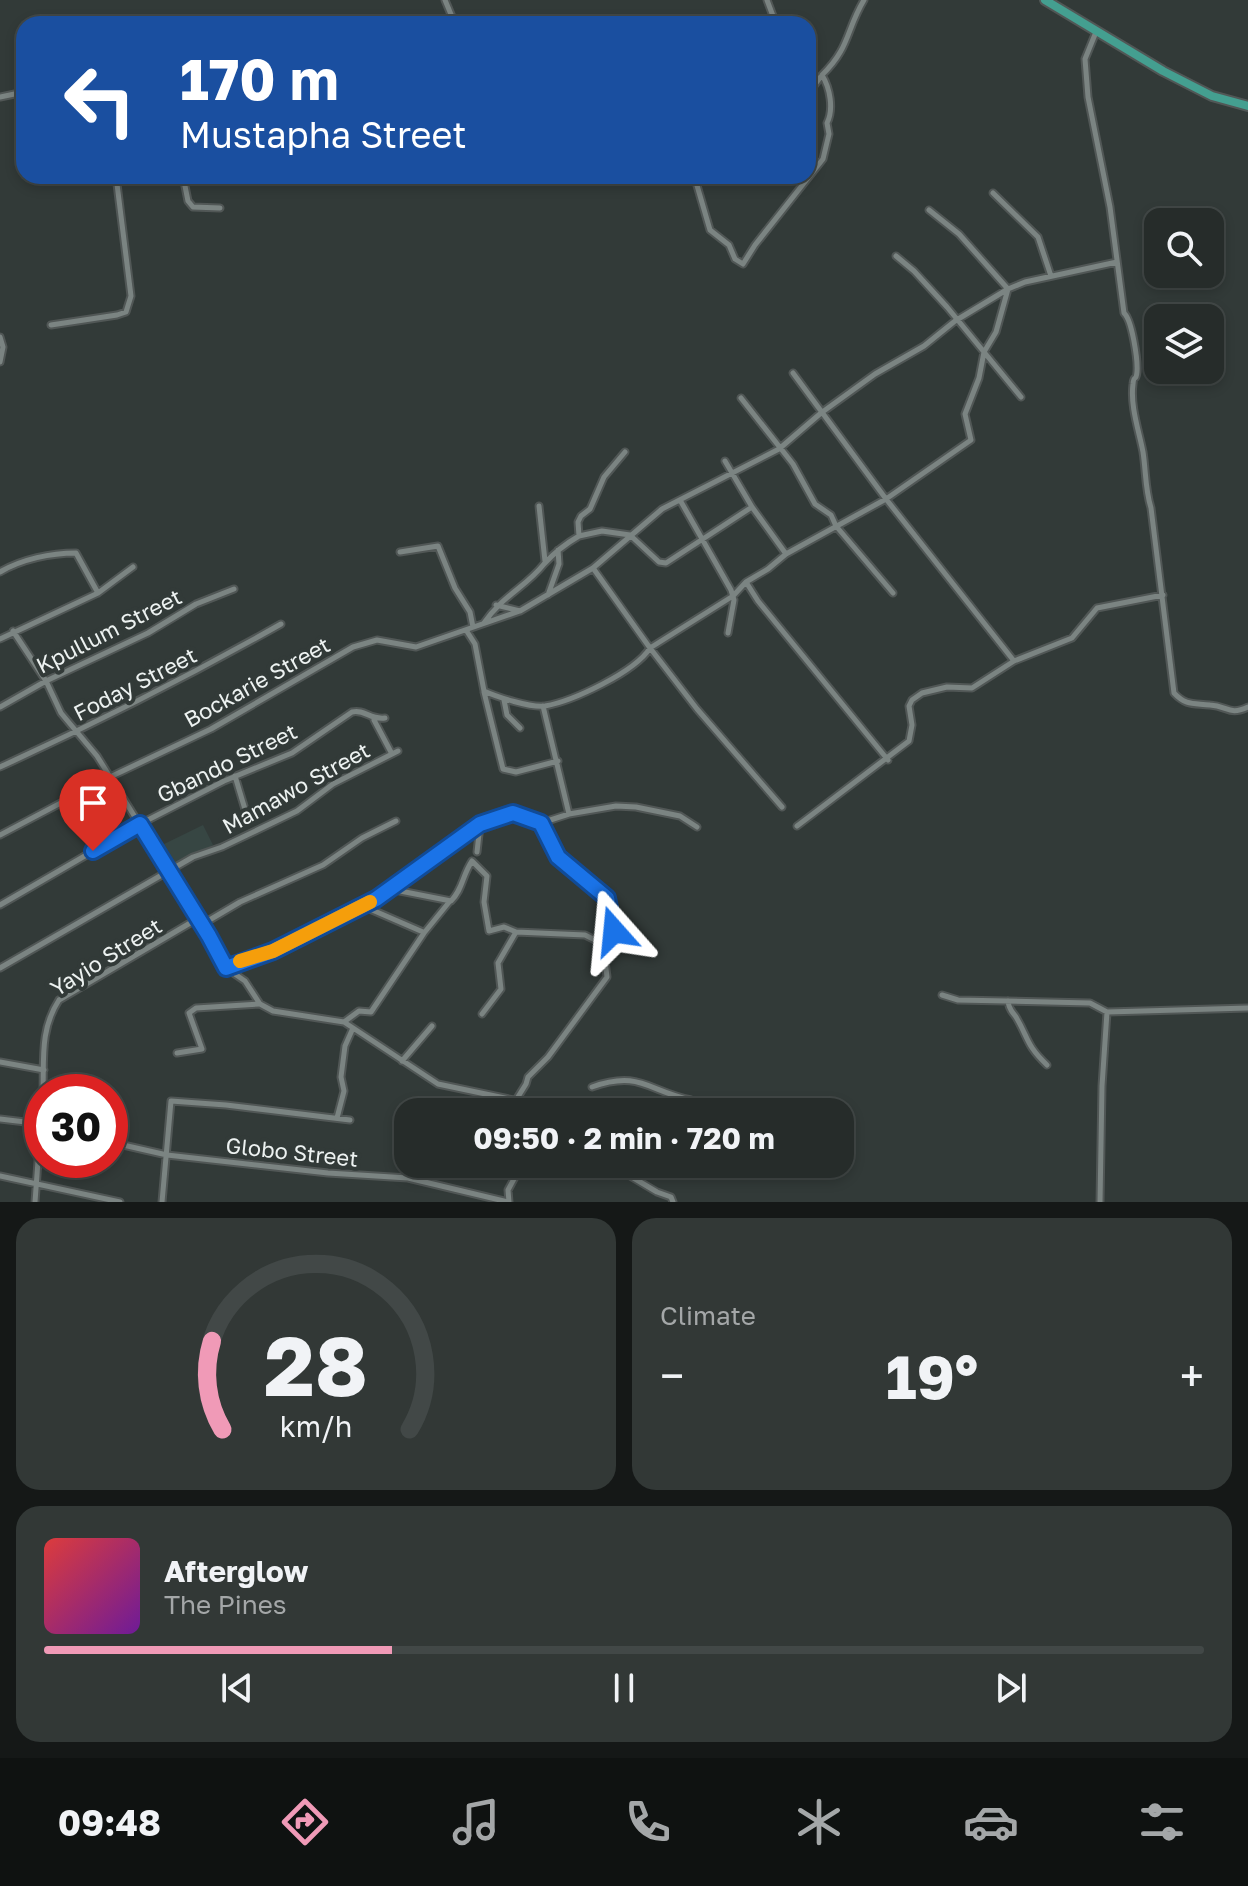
<!DOCTYPE html>
<html lang="en">
<head>
<meta charset="utf-8">
<style>
	:root { --surface:#262c2a; --page:#323836; --text:#f1f3f6; --muted:#a4a7a8; --line:#424847; --accent:#f09ab7 }
	body { margin:0; font-family:"Golos Text",sans-serif; background:var(--page); color:var(--text); height:100vh; display:flex; flex-direction:column; font-size:30px; white-space:nowrap }
	* { box-sizing:border-box; margin:0 }
	p { font-size:26px; color:var(--muted) }
	.icon { flex:none; width:44px; height:44px; fill:none; stroke:currentColor; stroke-width:2; stroke-linecap:round; stroke-linejoin:round }
	.map { position:relative; height:1202px; overflow:hidden }
	.panel { display:flex; flex-direction:column; gap:16px; padding:16px; background:#151817; flex:1 }
	.panel>* { flex:none }
	.top-card { position:absolute; left:16px; top:16px; width:800px; height:168px; border-radius:24px; box-shadow:0 4px 12px #0003,0 0 0 2px var(--line); background:#1a4fa0; color:#fff; overflow:hidden }
	.controls { position:absolute; left:1144px; top:208px; display:grid; gap:16px }
	.controls a { display:grid; place-items:center; width:80px; height:80px; border-radius:16px; background:var(--surface); box-shadow:0 4px 12px #0003,0 0 0 2px var(--line); font-size:40px }
	.speed { position:absolute; left:24px; top:1074px; display:flex; gap:16px; font-size:40px; font-weight:700; text-align:center }
	.speed>* { display:grid; place-content:center; width:104px; height:104px; border-radius:50%; background:var(--surface); box-shadow:0 4px 12px #0003,0 0 0 2px var(--line); line-height:1 }
	.speed .limit { border:12px solid #d22; background:#fff; color:#111 }
	.pin { position:absolute; display:grid; place-items:center; width:68px; height:68px; color:#fff; margin:-82px -34px; border-radius:50% 50% 50% 0; rotate:-45deg; box-shadow:0 0 8px #0007 }
	.pin .icon { rotate:45deg }
	.me { position:absolute; width:88px; margin:-44px; rotate:342deg; stroke-linejoin:round; filter:drop-shadow(0 0 6px #0008) }
	.turn { display:flex; align-items:center; gap:28px; height:168px; padding:0 32px; font-size:36px }
	.turn .icon { width:104px; height:104px; stroke-width:2.5 }
	.turn b { display:block; font-size:56px; line-height:68px }
	.big { font-size:60px; font-weight:700; line-height:1.1 }
	.panel .widget { flex:1; display:flex; flex-direction:column; justify-content:center; gap:12px; min-width:0; padding:0 28px; border-radius:24px; background:var(--page) }
	.panel .dial { align-items:center; gap:0 }
	.dial svg { height:208px; overflow:visible; fill:none; stroke:var(--line); stroke-width:7; stroke-linecap:round; text-anchor:middle }
	.dial text { fill:var(--text); stroke:none }
	.song { display:flex; align-items:center; gap:24px }
	.cover { width:96px; height:96px; border-radius:12px; background:linear-gradient(135deg,hsl(0 70% 55%),hsl(280 70% 35%)) }
	.played { height:8px; border-radius:4px; background:linear-gradient(90deg,var(--accent) 30%,var(--line) 30%) }
	.keys { display:flex; justify-content:space-around; direction:ltr }
	.heat { display:flex; justify-content:space-between; align-items:center; font-size:44px; direction:ltr }
	.panel .tiles { flex:1; display:grid; gap:16px; grid-template-columns:1fr 1fr }
	.widget:last-child { grid-column:span 2 }
	.trip { position:absolute; left:394px; top:1098px; width:460px; height:80px; border-radius:24px; background:var(--surface); box-shadow:0 4px 12px #0003,0 0 0 2px var(--line); font-weight:700; line-height:80px; text-align:center }
	.dock { display:flex; height:128px; justify-content:space-around; align-items:center; background:#0f1211; color:var(--muted) }
	.dock .icon { width:56px; height:56px }
	.dock .selected { color:var(--accent) }
	.dock b { font-size:36px; color:var(--text) }
	.map>svg:first-child { display:block }
	.built { fill:#374643 }
	.lines { fill:none; stroke-linecap:round; stroke-linejoin:round }
	.minor-casing { stroke:#515756; stroke-width:9 }
	.primary-casing { stroke:#515756; stroke-width:12 }
	.minor { stroke:#7b8482; stroke-width:5 }
	.primary { stroke:#449f90; stroke-width:8 }
	.route-casing { stroke:#114b97; stroke-width:20 }
	.route { stroke:#1a73e8; stroke-width:14 }
	.slow { stroke:#f59e0b; stroke-width:14 }
	.labels { text-anchor:middle; stroke-width:8; stroke-linejoin:round; paint-order:stroke }
	.street-label { font-size:22px; fill:#edf2f1; stroke:#323a38 }
</style>
</head>
<body>
<div class="map">
<svg width="1248" height="1202" viewBox="0 0 1248 1202">
	<rect width="100%" height="100%" fill="#323a38"/>
	<path class="built" d="M203,825L213,845L170,867L160,846Z"/>
	<g class="lines">
		<g class="minor-casing">
			<path id="minor" d="M445,0L455,24
				M767,0L776,24
				M1096,32L1085,59L1088,97L1110,207L1124,313C1132,320 1138,360 1137,372C1136,383 1134,373 1133,384C1130,406 1139,431 1143,452C1146,471 1145,489 1151,508L1174,693C1186,706 1194,703 1210,705C1228,706 1229,716 1248,707
				M808,88L813,87L822,75
				M0,97L24,92
				M183,176L188,201L193,207L220,208
				M689,176L696,182L710,230L729,245L735,259L743,264L755,245L823,159L829,134L827,123C834,109 830,88 822,75C850,48 846,30 864,0
				M993,193L1038,237L1051,276
				M896,256L914,271L947,307L1021,397
				M51,325L117,315L126,312L131,296L116,176
				M0,337L3,347L0,362
				M793,373L886,499L1014,661
				M741,398L793,464L815,504L831,515L836,526L893,593
				M680,500L731,590L734,600L728,633
				M539,506L545,561
				M752,507L786,554L768,569L746,582L758,601L888,760
				M579,536L602,531L630,535L659,562L666,563L752,507L725,461
				M400,552L438,546L455,588L470,612L473,627
				M786,554L886,499L971,440L965,414L979,378L984,352L996,332L1008,289L959,234L929,210
				M593,568L650,648L733,596L746,582
				M0,572C22,559 51,553 76,553L98,593
				M548,595L559,564L558,550
				M520,611L593,568L662,509L779,449L821,413L875,374L924,346L955,321L1008,289L1025,282L1117,262
				M484,623C502,596 526,587 544,564C555,552 565,544 579,536L578,522L581,516L590,509L604,477L625,452
				M466,630L475,644L484,691C497,697 531,708 545,706C573,701 635,672 650,648L697,709L782,807
				M13,631L46,681L61,713L97,756L209,936L226,968L245,981L260,1004L273,1011L344,1022L438,1084L552,1108L550,1112
				M0,639L98,593L133,567
				M484,692L503,769L516,772L558,761
				M504,700L507,715L520,728
				M543,706L569,814
				M0,707L46,681L148,633L196,604L234,589
				M374,720L392,754
				M0,767C96,723 189,676 281,624
				M235,776L247,816
				M797,826L909,741L912,725L909,706L912,700L922,693L947,687L972,688L1014,661L1072,638L1097,608L1163,595
				M0,835L110,777L211,729L353,647L377,640L416,647L520,611L496,605
				M477,852L480,825
				M390,889L451,901C463,889 462,876 472,861L487,876L484,902L489,931L504,927L516,932L585,935L603,944
				M0,905L140,824L224,781L292,753L352,712C365,709 370,720 385,718
				M363,906L423,932
				M201,925L240,902L323,865L362,838L396,821
				M0,968L193,857L222,847L297,811L333,784L398,751
				M226,968L273,951L376,899L480,824L513,813L541,823L569,814L616,806L636,807L680,816L697,827
				M942,995L958,1000L1090,1003L1107,1012L1248,1008
				M1008,1001C1009,1010 1012,1011 1016,1017C1029,1039 1026,1045 1047,1065
				M482,1014L501,989L498,963L516,932
				M344,1022L359,1011L371,1012L424,933L450,901
				M177,1053L202,1049L189,1013L196,1008L259,1004
				M402,1061L432,1026
				M0,1062L44,1070
				M592,1087C640,1070 648,1091 691,1100C699,1102 709,1102 717,1103
				M43,1092C44,1059 40,1029 59,1000L197,919
				M516,1100L526,1084L528,1077L548,1057L607,977L603,944L614,931L607,898L558,857L541,823
				M337,1118L344,1091L341,1077L345,1046L353,1028
				M0,1119L42,1124
				M110,1142L167,1155L328,1173L408,1178L508,1202
				M610,1164L657,1192L671,1197L673,1202
				M0,1176L120,1202
				M35,1202L42,1107
				M162,1202L171,1101L226,1105L350,1120
				M509,1202L508,1190L522,1164
				M1100,1202L1102,1086L1107,1012"/>
		</g>
		<g class="primary-casing">
			<path id="primary" d="M1045,0L1163,71L1212,96L1248,106"/>
		</g>
		<use href="#minor" class="minor"/>
		<use href="#primary" class="primary"/>
	</g>
	<g class="lines">
		<g class="route-casing">
			<path id="route" d="M93,851L140,824L209,936L226,968L273,951L376,899L480,824L513,813L541,823L558,857L607,898L614,931"/>
		</g>
		<use href="#route" class="route"/>
		<path class="slow" d="M240,961L273,951L370,902"/>
	</g>
	<g class="labels">
		<g class="street-label">
			<text transform="translate(109 631) rotate(-27)" y="8">Kpullum Street</text>
			<text transform="translate(257 682) rotate(-29)" y="8">Bockarie Street</text>
			<text transform="translate(135 684) rotate(-27)" y="8">Foday Street</text>
			<text transform="translate(227 763) rotate(-26)" y="8">Gbando Street</text>
			<text transform="translate(296 788) rotate(-29)" y="8">Mamawo Street</text>
			<text transform="translate(106 957) rotate(-32)" y="8">Yayio Street</text>
			<text transform="translate(292 1152) rotate(6)" y="8">Globo Street</text>
		</g>
	</g>
</svg>
<div class="controls">
<a><svg class="icon" aria-label="search" viewBox="0 0 24 24"><circle cx="10" cy="10" r="6"/><path d="M15 15l6 6"/></svg></a>
<a><svg class="icon" aria-label="layers" viewBox="0 0 24 24"><path d="M12 4l9 5-9 5-9-5zM3 14l9 5 9-5"/></svg></a>
</div>
<div class="speed"><div class="limit">30</div></div>
<div class="pin" style="left:93px;top:851px;background:#d93025"><svg class="icon" aria-label="arrive" viewBox="0 0 24 24"><path d="M6 21V4h12l-3 4 3 4H6"/></svg></div>
<svg class="me" style="left:614px;top:931px" viewBox="-20 -20 40 40"><path d="M0-17L14 15 0 8-14 15z" fill="#1a73e8" stroke="#fff" stroke-width="4"/></svg>
<div class="trip">09:50 · 2 min · 720 m</div>
<div class="top-card">
<div class="turn"><svg class="icon" aria-label="left" viewBox="0 0 24 24"><path d="M17 20v-9H6M10 6l-5 5 5 5"/></svg><div><b>170 m</b>Mustapha Street</div></div>
</div>
</div>
<section class="panel">
<div class="tiles">
<div class="widget dial"><svg viewBox="0 0 100 80">
<path d="M14 69A42 42 0 1 1 86 69"/>
<path d="M14 69A42 42 0 0 1 10 35" stroke="#f09ab7"/>
<text x="50" y="56" font-size="32" font-weight="700">28</text>
<text x="50" y="72" font-size="11">km/h</text>
</svg></div>
<div class="widget"><p>Climate</p>
<div class="heat"><a>−</a><b class="big">19°</b><a>+</a></div>
</div>
<div class="widget">
<div class="song"><i class="cover"></i><div><b>Afterglow</b><p>The Pines</p></div></div>
<div class="played"></div>
<div class="keys"><svg class="icon" aria-label="previous" viewBox="0 0 24 24"><path d="M18 5L8 12l10 7zM5 5v14"/></svg><svg class="icon" aria-label="pause" viewBox="0 0 24 24"><path d="M8 5v14M16 5v14"/></svg><svg class="icon" aria-label="next" viewBox="0 0 24 24"><path d="M6 5l10 7-10 7zM19 5v14"/></svg></div>
</div>
</div>
</section>
<nav class="dock">
<b>09:48</b>
<svg class="icon selected" aria-label="directions" viewBox="0 0 24 24"><path d="M12 3l9 9-9 9-9-9zM9 14v-3h6M13 9l2 2-2 2"/></svg>
<svg class="icon" aria-label="music" viewBox="0 0 24 24"><path d="M9 18V5l10-2v13"/><circle cx="6" cy="18" r="3"/><circle cx="16" cy="16" r="3"/></svg>
<svg class="icon" aria-label="phone" viewBox="0 0 24 24"><path d="M5 4h4l2 5-3 2q2 4 5 5l2-3 5 2v4C11 20 4 13 5 4z"/></svg>
<svg class="icon" aria-label="climate" viewBox="0 0 24 24"><path d="M12 3v18M4 7l16 10M4 17L20 7"/></svg>
<svg class="icon" aria-label="car" viewBox="0 0 24 24"><path d="M5 17H2v-5l4-1 3-4h7l3 4 3 1v5h-3M9 17h6M6 11h13"/><circle cx="7" cy="17" r="2"/><circle cx="17" cy="17" r="2"/></svg>
<svg class="icon" aria-label="filters" viewBox="0 0 24 24"><path d="M4 7h16M4 17h16"/><circle cx="9" cy="7" r="2"/><circle cx="15" cy="17" r="2"/></svg>
</nav>
</body>
</html>
